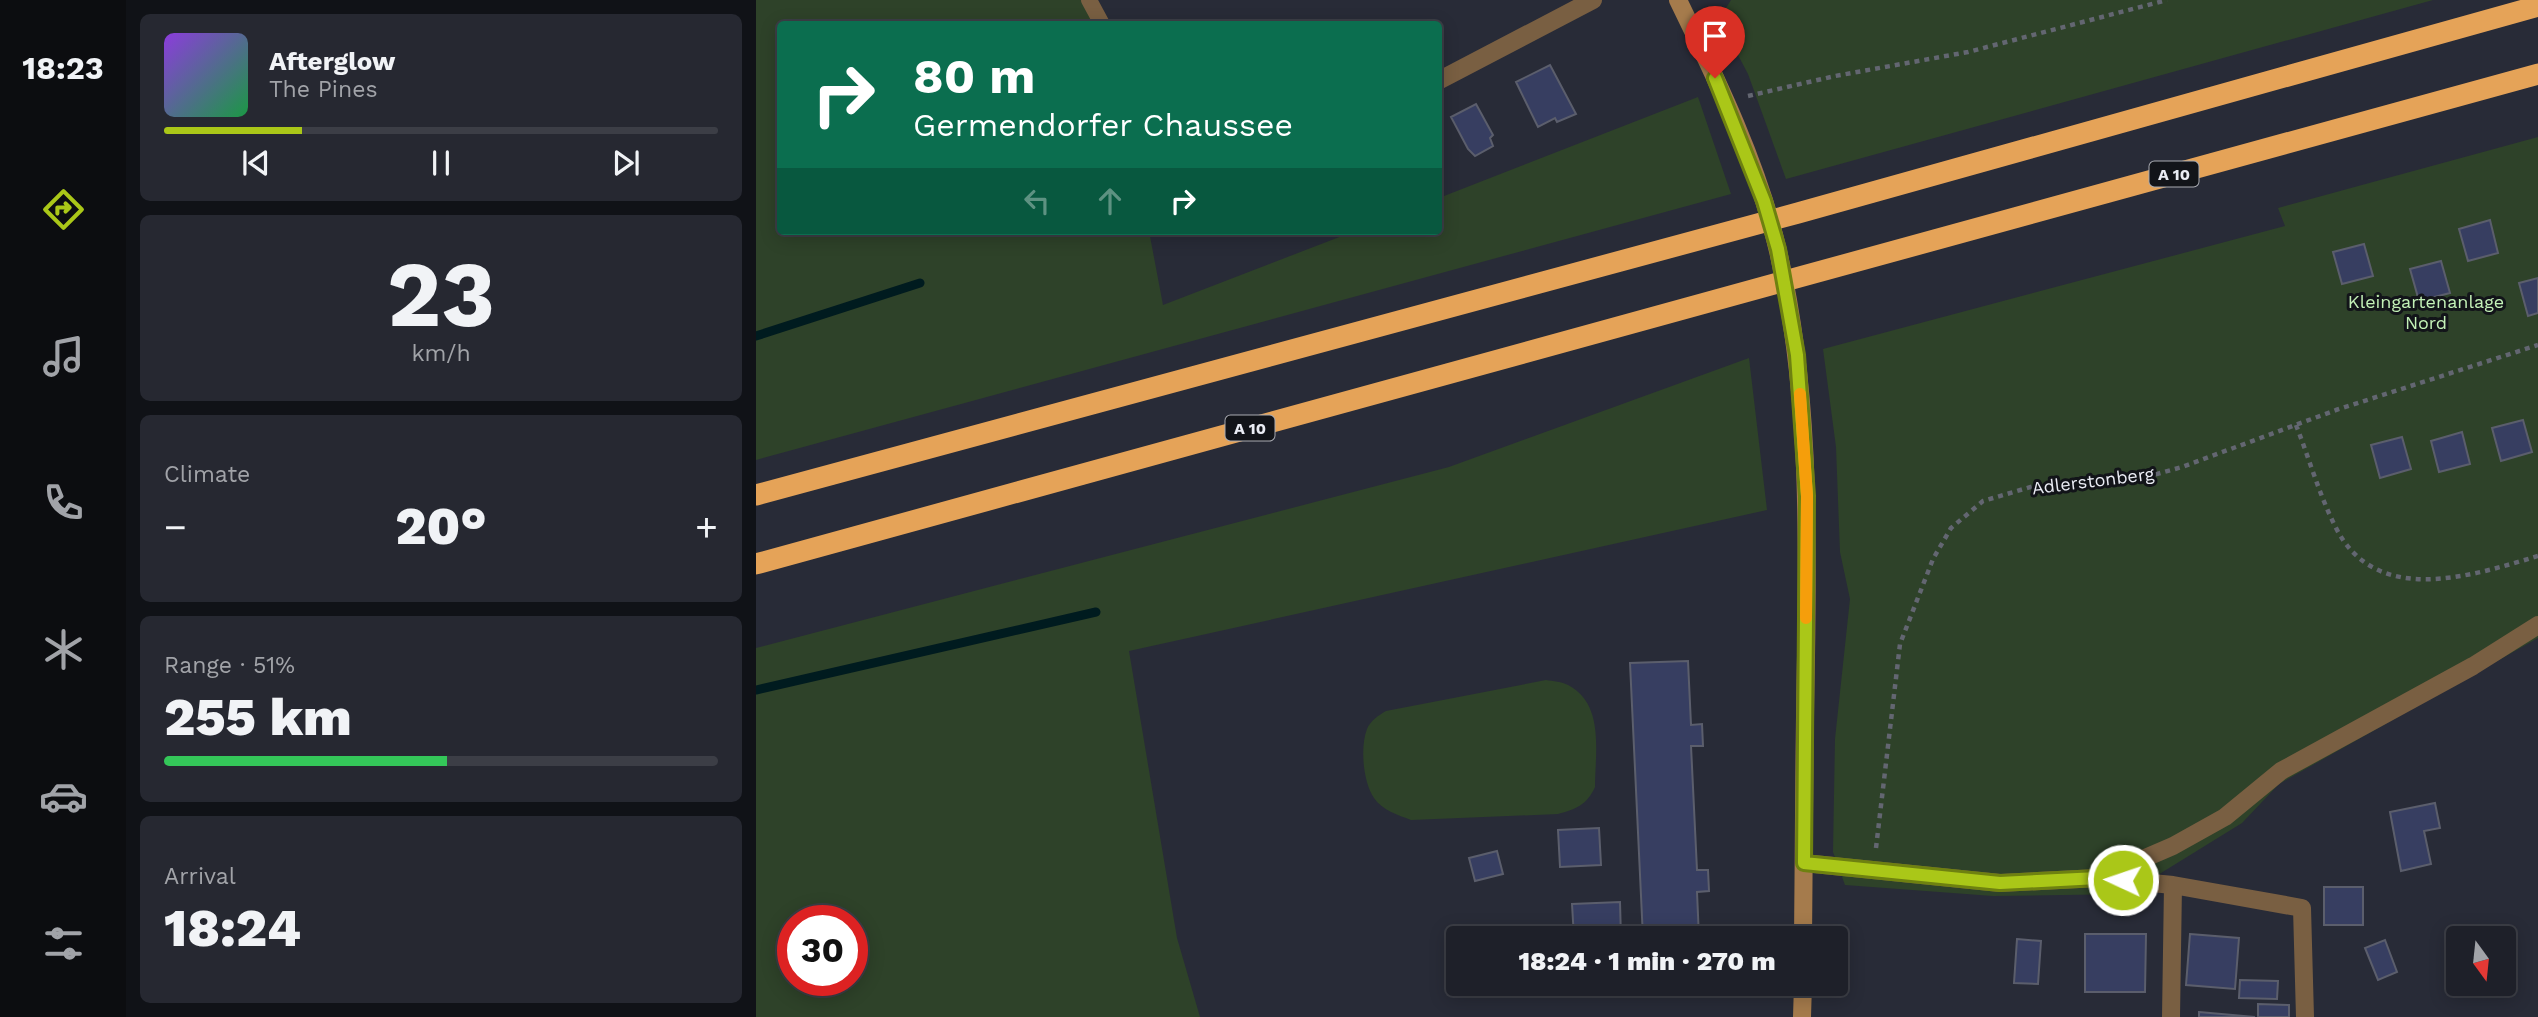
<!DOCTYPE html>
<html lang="en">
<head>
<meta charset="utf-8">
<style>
	:root { --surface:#1e2029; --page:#262831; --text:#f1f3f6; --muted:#a1a3a8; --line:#3c3e46; --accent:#aac718 }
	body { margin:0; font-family:"Work Sans",sans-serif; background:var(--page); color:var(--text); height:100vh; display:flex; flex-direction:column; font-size:26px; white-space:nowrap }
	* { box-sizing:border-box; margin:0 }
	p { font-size:23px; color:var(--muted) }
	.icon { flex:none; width:38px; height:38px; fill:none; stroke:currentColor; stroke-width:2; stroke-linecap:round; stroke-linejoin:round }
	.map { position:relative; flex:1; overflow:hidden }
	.panel { display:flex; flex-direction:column; gap:14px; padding:14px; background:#101217; width:630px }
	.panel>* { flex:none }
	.top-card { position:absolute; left:21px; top:21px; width:665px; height:214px; border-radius:7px; box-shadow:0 4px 18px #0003,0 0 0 2px var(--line); background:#0b6e4f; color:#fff; overflow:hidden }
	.needle { width:46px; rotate:165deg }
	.tools { position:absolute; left:1690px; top:926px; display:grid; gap:14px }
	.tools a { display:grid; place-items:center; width:70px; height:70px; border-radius:7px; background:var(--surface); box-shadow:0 4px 18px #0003,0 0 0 2px var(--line); font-size:35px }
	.speed { position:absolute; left:21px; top:905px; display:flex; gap:14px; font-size:35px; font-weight:700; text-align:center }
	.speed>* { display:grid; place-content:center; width:91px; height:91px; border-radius:50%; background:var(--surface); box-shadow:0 4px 18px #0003,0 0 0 2px var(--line); line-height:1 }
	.speed .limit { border:10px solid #d22; background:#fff; color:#111 }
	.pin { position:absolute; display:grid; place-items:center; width:60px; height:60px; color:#fff; margin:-72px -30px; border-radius:50% 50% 50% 0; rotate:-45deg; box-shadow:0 0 7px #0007 }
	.pin .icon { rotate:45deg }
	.me { position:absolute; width:77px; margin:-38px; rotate:273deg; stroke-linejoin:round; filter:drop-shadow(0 0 5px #0008) }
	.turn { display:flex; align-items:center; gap:24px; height:147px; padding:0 21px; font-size:32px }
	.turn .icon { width:91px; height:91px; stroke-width:2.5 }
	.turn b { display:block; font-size:49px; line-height:60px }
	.lanes { display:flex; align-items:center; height:66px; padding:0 21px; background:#0003; justify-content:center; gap:35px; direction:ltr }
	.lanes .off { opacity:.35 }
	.big { font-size:52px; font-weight:800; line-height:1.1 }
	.panel .card { flex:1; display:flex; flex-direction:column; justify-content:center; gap:10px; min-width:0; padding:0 24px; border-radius:10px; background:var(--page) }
	.panel .dial { align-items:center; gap:0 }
	.dial b { font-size:91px; line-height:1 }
	.song { display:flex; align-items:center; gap:21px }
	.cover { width:84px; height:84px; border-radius:10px; background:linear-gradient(135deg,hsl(270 70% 55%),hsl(140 70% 35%)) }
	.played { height:7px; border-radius:4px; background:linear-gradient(90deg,var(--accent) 25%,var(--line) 25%) }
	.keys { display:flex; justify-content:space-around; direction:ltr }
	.heat { display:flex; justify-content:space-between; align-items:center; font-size:38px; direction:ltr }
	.charge { height:10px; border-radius:5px; background:linear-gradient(90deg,#34c759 51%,var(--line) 0) }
	.trip { position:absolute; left:690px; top:926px; width:402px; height:70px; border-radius:7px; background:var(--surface); box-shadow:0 4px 18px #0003,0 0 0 2px var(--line); font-weight:800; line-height:70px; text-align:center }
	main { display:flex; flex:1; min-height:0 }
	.tabs { display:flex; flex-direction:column; width:126px; justify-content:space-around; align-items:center; background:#0c0d10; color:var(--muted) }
	.tabs .icon { width:49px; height:49px }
	.tabs .active { color:var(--accent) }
	.tabs b { font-size:32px; color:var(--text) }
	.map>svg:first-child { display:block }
	.green { fill:#2e4229; fill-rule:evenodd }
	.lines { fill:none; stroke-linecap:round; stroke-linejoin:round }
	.stream { stroke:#001b1f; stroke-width:9 }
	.building { fill:#373e61; stroke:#5b5e6c; stroke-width:2 }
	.path { stroke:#636671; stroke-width:4.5; stroke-dasharray:5 5; stroke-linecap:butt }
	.lane { stroke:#795f42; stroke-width:16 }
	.street { stroke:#795f42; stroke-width:18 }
	.secondary { stroke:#a57b4c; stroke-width:18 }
	.highway { stroke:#e5a358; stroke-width:21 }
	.route-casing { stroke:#6e8110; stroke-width:18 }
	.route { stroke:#aac718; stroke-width:12 }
	.slow { stroke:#f59e0b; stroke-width:12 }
	.labels { text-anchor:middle; stroke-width:6; stroke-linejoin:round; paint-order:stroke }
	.shield { fill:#121419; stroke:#a9abb2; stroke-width:2 }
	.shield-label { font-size:16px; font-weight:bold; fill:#eaecf4 }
	.park-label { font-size:18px; fill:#c3f1b7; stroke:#121419 }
	.street-label { font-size:18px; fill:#eaecf4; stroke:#121419 }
</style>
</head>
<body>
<main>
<nav class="tabs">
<b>18:23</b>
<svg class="icon active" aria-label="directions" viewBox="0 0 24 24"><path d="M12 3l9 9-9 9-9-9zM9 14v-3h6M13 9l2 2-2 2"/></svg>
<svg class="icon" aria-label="music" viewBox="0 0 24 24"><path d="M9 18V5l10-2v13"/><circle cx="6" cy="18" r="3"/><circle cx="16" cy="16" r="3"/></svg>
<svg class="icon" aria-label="phone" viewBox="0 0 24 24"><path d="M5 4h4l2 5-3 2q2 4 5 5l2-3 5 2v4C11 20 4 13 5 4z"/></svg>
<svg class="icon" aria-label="climate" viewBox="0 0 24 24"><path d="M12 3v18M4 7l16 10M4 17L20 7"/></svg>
<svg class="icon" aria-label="car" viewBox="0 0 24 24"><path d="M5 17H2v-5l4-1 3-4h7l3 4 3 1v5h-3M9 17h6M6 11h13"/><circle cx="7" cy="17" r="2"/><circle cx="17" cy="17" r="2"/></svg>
<svg class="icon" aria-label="filters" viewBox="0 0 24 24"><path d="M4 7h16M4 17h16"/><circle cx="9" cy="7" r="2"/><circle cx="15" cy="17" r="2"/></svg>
</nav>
<section class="panel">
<div class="card">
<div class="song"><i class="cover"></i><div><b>Afterglow</b><p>The Pines</p></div></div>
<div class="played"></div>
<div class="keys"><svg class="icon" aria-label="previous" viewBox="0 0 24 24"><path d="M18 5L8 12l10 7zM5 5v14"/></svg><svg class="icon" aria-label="pause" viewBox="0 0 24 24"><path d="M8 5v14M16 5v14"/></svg><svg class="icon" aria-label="next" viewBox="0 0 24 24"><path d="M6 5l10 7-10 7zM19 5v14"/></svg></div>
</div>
<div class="card dial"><b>23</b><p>km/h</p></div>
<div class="card"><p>Climate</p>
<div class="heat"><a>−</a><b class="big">20°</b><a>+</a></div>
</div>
<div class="card"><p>Range · 51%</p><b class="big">255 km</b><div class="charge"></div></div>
<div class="card"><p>Arrival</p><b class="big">18:24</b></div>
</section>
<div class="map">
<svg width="1782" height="1017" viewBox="0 0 1782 1017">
	<rect width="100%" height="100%" fill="#282b37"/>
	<path class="green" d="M0,0H328L341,24H24V231H393L407,305L599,231H682L683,198L942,97L975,194L0,460Z
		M975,0H1677L1030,179L992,74L963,19Z
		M1782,137V638L1523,784L1486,823L1371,894L1237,896L1089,885L1077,852L1079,739L1094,599L1084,552L1080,447L1067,349L1529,226L1522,208Z
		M993,358L1011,510L373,651L421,938L444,1017H0V648L693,467ZM37,920H96V980H37Z
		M790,680C797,681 806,682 812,685C849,704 839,753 839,787C831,805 820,809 802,814L655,820C642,815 626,810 618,798C607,782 604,747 611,729C614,721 623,715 630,711Z"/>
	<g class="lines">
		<path class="stream" d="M0,336L164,283
			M0,690L340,612"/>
	</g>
	<path class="building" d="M794,65L820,114L801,122L799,118L782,127L760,82Z
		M720,104L737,135L734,138L737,146L719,156L712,149L695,117Z
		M1734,220L1742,253L1712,261L1703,229Z
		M1608,244L1617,276L1586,284L1577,252Z
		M1685,261L1694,293L1663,301L1654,269Z
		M1782,278V313L1772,316L1763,283Z
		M1767,420L1776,452L1745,461L1736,428Z
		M1706,432L1714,464L1683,472L1675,441Z
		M1646,437L1655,469L1624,478L1615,445Z
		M932,661L935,725L946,724L947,746H935L941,870H952L953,891L941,892L943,938H887L874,663Z
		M1679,803L1684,828L1668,831L1675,864L1645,871L1634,812Z
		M843,828L845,865L804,867L802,830Z
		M741,851L747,874L719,881L713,858Z
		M1568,887H1607V925H1568Z
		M864,902L865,938H818L816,904Z
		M1329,934H1390L1389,992H1329Z
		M1434,934L1483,938L1479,989L1430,985Z
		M1261,939L1285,941L1282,984L1258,983Z
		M1629,940L1641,972L1622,980L1609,948Z
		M1484,980L1522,981L1521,999L1483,998Z
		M820,984H868V985L820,987Z
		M1502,1004L1533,1005V1017H1502Z
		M1443,1012L1499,1017H1443Z"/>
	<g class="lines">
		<path class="path" d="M992,96L1079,76L1212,52L1411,0
			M1540,425C1553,458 1563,494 1579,526C1619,608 1715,576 1782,556
			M1120,848L1144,644L1177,559L1195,528L1227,501L1278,486L1379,480L1426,467L1580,410L1782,345"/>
		<path class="lane" d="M333,0L346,24"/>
		<path class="street" d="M682,81L837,0
			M1048,863L1244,883L1342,878L1417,885L1546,908L1549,1017
			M1345,877L1417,846L1469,817L1525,771L1717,666L1782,625
			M1415,1017L1417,885"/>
		<path class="secondary" d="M922,0C961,80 1002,164 1022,251C1053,384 1052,521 1050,657C1048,751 1048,844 1047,938
			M1046,1017L1047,984"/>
		<path class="highway" d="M0,495L1042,213L1782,6
			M0,564L1782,74"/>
	</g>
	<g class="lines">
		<g class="route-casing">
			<path id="route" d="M959,78L1008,201L1022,249L1041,355L1051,496L1048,863L1244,883L1342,878L1367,880"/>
		</g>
		<use href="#route" class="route"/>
		<path class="slow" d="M1044,394L1051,496L1050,618"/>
	</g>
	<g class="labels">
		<g class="shield">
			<rect x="1393.5" y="161.5" width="49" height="25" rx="5"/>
			<rect x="469.5" y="415.5" width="49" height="25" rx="5"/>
		</g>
		<g class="shield-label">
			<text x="1418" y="180">A 10</text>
			<text x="494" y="434">A 10</text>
		</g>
		<g class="park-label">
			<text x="1670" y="308">Kleingartenanlage<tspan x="1670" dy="21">Nord</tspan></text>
		</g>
		<g class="street-label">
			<text transform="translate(1337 481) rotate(-7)" y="6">Adlerstonberg</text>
		</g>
	</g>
</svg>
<div class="tools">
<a><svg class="needle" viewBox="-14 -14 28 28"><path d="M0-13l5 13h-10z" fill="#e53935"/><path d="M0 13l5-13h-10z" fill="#a1a3a8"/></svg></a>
</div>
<div class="speed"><div class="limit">30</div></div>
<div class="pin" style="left:959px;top:78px;background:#d93025"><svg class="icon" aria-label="arrive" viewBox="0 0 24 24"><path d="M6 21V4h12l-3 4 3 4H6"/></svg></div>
<svg class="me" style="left:1367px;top:880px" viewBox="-20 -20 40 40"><circle r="17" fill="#aac718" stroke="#fff" stroke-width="3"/><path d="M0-11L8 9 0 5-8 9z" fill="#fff"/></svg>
<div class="trip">18:24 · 1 min · 270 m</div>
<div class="top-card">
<div class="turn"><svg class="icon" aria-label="right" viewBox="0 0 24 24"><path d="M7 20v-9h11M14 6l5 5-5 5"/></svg><div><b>80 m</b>Germendorfer Chaussee</div></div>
<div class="lanes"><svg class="icon off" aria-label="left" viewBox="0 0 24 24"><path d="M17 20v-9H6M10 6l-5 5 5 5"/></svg><svg class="icon off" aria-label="ahead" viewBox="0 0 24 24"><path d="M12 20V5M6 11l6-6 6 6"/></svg><svg class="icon" aria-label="right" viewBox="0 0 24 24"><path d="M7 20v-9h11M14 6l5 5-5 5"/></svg></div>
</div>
</div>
</main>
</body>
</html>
